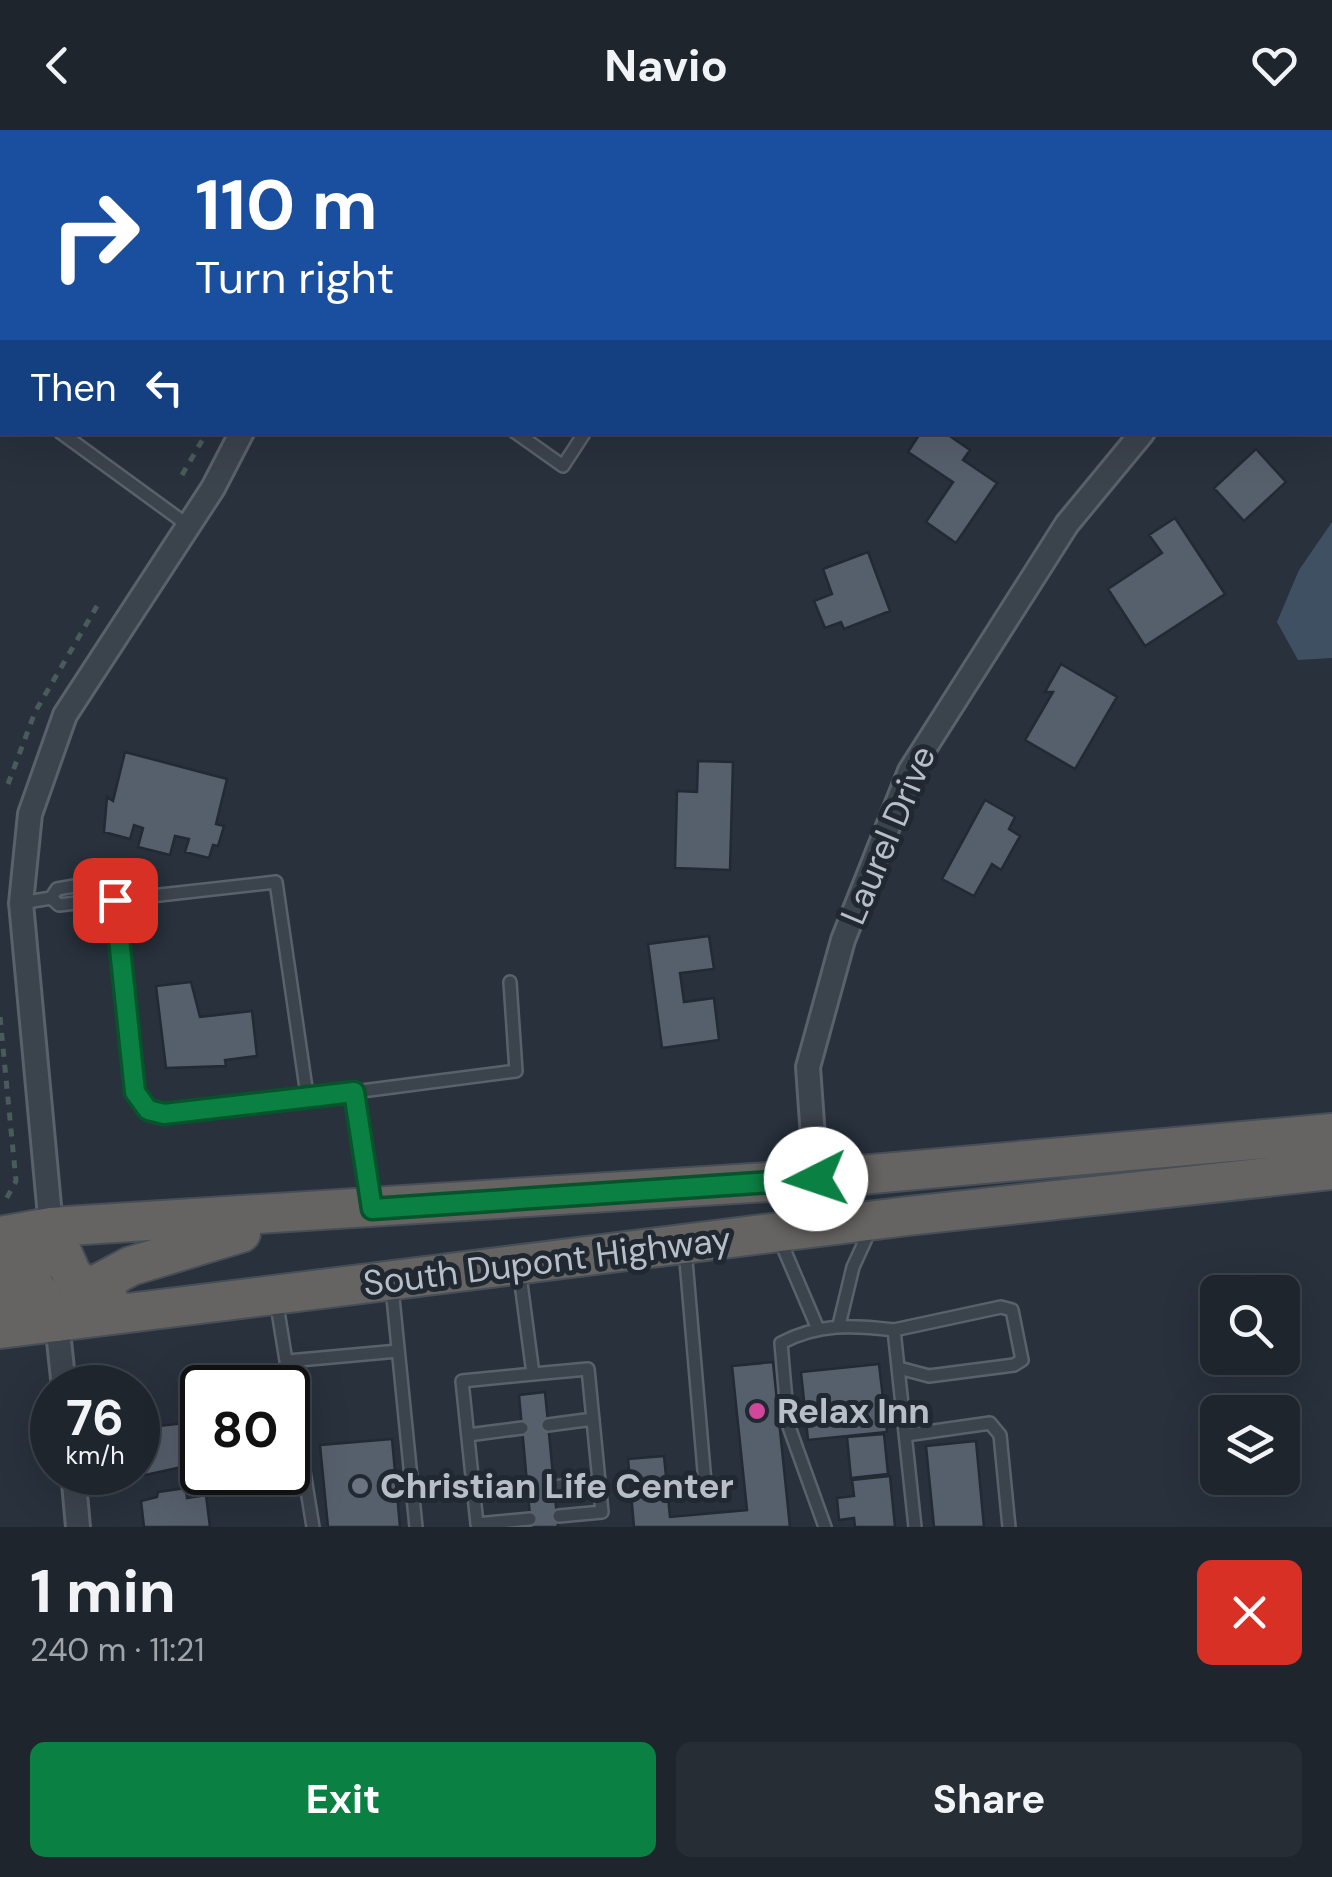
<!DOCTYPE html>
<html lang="en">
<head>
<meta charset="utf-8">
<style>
	body { margin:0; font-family:"DM Sans",sans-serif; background:#262d35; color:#f1f3f6; height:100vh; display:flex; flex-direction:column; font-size:38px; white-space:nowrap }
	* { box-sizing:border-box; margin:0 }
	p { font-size:32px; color:#a1a5aa }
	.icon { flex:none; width:55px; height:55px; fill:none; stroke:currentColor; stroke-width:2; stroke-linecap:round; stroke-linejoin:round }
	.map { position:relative; height:1397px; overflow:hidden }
	.side { display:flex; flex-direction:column; background:#1e252d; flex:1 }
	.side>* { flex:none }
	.hud { position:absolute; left:0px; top:0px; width:1332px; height:305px; box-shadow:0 10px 40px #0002,0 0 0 2px #3c4249; background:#1a4fa0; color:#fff; overflow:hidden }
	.buttons { position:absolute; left:1200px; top:1145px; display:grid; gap:20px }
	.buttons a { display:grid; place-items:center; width:100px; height:100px; border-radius:15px; background:#1e252d; box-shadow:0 10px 40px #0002,0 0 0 2px #3c4249; font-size:50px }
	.speed { position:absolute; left:30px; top:1235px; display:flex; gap:20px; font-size:50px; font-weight:700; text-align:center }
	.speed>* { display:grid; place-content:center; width:130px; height:130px; border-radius:50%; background:#1e252d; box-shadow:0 10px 40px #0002,0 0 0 2px #3c4249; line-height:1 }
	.speed small { font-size:25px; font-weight:400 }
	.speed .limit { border:5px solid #111; border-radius:15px; background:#fff; color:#111 }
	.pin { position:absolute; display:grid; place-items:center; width:85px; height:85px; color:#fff; margin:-42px; border-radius:20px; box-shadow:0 5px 15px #0006 }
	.me { position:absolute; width:110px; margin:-55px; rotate:266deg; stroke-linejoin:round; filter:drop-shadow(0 0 8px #0008) }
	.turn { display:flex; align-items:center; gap:35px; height:210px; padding:0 30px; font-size:45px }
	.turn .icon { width:130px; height:130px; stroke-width:2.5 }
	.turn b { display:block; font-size:70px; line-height:85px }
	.then { display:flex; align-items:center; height:95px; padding:0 30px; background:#0003; gap:20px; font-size:38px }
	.round { display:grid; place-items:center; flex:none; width:105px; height:105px; border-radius:15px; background:#262d35 }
	.summary { display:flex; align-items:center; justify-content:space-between; height:170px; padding:0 30px }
	h1 { font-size:60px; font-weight:700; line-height:75px }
	.action { display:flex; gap:20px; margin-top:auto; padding:20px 30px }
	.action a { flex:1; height:115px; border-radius:15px; background:#0b8043; color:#fff; font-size:40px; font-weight:700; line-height:115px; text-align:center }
	.action a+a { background:#262d35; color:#f1f3f6 }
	header { display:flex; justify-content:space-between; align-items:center; height:130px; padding:0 30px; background:#1e252d; font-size:45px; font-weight:700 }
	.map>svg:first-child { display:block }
	.water { fill:#405063 }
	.building { fill:#565f6c; stroke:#222a34; stroke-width:2.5 }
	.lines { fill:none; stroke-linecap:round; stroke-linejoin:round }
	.service-casing { stroke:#59616a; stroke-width:16 }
	.minor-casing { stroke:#59616a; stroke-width:28 }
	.trunk-casing { stroke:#464e57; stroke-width:42 }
	.path { stroke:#4a5b5c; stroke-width:5; stroke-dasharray:8 8; stroke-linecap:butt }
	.service { stroke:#3b434d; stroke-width:11 }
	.minor { stroke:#3b434d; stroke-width:22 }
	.trunk { stroke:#666462; stroke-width:38 }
	.route-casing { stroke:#07532c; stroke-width:25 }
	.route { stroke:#0b8043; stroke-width:18 }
	.hotel-dot { fill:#d1479c; stroke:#202832; stroke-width:4 }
	.worship-dot { fill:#6b7280; stroke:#202832; stroke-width:4 }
	.labels { text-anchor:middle; stroke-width:10; stroke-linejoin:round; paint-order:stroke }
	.street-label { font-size:35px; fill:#b8bec7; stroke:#202832 }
	.poi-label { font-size:35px; font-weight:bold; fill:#b8bec7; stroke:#202832; text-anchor:start }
</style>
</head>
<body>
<header><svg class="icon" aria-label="back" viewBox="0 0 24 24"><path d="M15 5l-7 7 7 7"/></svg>Navio<svg class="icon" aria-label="heart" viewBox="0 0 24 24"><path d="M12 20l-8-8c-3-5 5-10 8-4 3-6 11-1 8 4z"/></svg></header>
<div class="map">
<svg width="1332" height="1397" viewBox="0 0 1332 1397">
	<rect width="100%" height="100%" fill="#28313c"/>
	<path class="water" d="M1332,392V528L1298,530L1277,492L1299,440Z"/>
	<path class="building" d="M921,302H944L970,320L963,330L997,353L956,413L926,392L953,352L908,322Z
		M1256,319L1286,352L1244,391L1214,358Z
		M1175,388L1225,464L1145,516L1108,459L1162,423L1149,405Z
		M868,422L890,481L844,499L841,492L825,498L814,471L832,464L823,439Z
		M1061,534L1117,567L1075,639L1025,610L1053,562H1045Z
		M125,622L227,649L216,694L224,696L218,716L213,715L209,728L185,722L189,709L175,706L170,725L138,717L143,698L134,695L130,709L104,702L107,667L113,671Z
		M698,631L733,632L730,740L675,738L677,661L697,662Z
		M985,670L1015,687L1009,699L1020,706L1001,740L992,734L974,766L942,749Z
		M709,806L714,839L680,843L684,872L714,868L719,910L662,918L648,814Z
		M191,852L200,887L252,881L257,926L225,930L226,936L166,938L156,856Z
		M773,1232L790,1397H634L628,1329L664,1326L670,1387L747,1380L732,1236Z
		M879,1234L887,1302L808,1310L801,1242Z
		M545,1262L558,1397H531L519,1265Z
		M186,1293L191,1335L136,1347L138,1298Z
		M884,1304L888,1344L851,1348L847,1307Z
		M392,1309L400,1397H328L320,1315Z
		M976,1311L984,1397H934L926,1316Z
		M890,1346L895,1397H855L854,1388L839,1390L837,1368L854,1366L852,1350Z
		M186,1358L187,1368L206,1365L210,1397H144L141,1371L157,1367L158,1362Z"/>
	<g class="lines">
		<g class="service-casing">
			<path id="service" d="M0,260L2,262
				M60,302L189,396
				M515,302L563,336L585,302
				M94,763L115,770L276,752L307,965L354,962L371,1070
				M115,770L135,963L148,980L164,985L307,965
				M21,773L51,768L59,775L85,772L94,763L86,754L57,759L51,768
				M354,962L516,941L510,852
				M780,1110L818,1199
				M685,1119L706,1364
				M519,1138L533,1244L462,1251L477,1394L530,1389
				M392,1158L416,1397
				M276,1169L313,1397
				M839,1195L853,1137L870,1100
				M894,1200L1001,1177L1012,1180L1022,1230L1014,1235L929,1246L899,1238
				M288,1231L398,1221
				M533,1244L588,1239L602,1382L559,1386
				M548,1295L593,1289
				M468,1305L522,1298
				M906,1305L990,1293L1000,1305L1009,1397
				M554,1357L599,1351
				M474,1366L528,1359
				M825,1397L788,1294L781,1213C819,1193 853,1195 894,1200L915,1397"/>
		</g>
		<g class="minor-casing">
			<path id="minor" d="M398,2L400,0
				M1330,183L1332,182
				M816,1049L808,937L843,810L910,641L1067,394L1143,302
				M51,1097L21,773L30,684L65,585L213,358L242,302
				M57,1192L64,1258
				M73,1342L78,1397"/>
		</g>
		<g class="trunk-casing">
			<path id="trunk" d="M51,1097L73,1147L109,1170
				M0,1106L51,1097L816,1049L1332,1003
				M0,1128L30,1149L57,1192L90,1158L131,1136L241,1103
				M0,1172L30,1149L39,1126
				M0,1199L908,1086L1332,1040"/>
		</g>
		<path class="path" d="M358,2L360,0
			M182,345L207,302
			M8,654L35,582L97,476
			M0,887L16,1051L5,1071"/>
		<use href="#service" class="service"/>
		<use href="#minor" class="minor"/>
		<use href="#trunk" class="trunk"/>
	</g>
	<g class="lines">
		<g class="route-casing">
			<path id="route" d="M115,770L135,962L148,980L164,984L354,962L372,1079L816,1049"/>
		</g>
		<use href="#route" class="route"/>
	</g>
	<circle class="hotel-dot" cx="757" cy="1281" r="10"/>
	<circle class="worship-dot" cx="360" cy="1356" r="10"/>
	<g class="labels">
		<g class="street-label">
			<text transform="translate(888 705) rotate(-67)" y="12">Laurel Drive</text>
			<text transform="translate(547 1131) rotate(-7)" y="12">South Dupont Highway</text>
		</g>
		<g class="poi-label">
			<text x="777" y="1293">Relax Inn</text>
			<text x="380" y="1368">Christian Life Center</text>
		</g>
	</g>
</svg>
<div class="buttons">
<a><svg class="icon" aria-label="search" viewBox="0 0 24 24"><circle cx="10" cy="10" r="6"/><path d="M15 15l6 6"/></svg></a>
<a><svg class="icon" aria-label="layers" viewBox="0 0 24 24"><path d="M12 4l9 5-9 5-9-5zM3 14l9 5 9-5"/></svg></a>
</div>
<div class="speed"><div>76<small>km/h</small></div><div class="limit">80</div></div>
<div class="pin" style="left:115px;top:770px;background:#d93025"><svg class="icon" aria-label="arrive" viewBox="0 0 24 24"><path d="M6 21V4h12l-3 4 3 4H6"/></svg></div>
<svg class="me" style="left:816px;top:1049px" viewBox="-20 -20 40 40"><circle r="19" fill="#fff"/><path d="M0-13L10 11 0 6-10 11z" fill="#0b8043"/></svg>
<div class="hud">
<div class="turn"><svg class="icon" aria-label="right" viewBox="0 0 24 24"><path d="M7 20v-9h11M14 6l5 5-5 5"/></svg><div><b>110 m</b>Turn right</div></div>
<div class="then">Then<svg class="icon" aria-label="left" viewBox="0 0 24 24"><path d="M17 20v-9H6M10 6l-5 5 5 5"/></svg></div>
</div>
</div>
<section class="side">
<div class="summary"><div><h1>1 min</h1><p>240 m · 11:21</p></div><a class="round" style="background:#d93025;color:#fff"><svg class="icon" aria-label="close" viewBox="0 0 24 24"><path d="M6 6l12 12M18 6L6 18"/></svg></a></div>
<div class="action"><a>Exit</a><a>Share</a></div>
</section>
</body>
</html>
